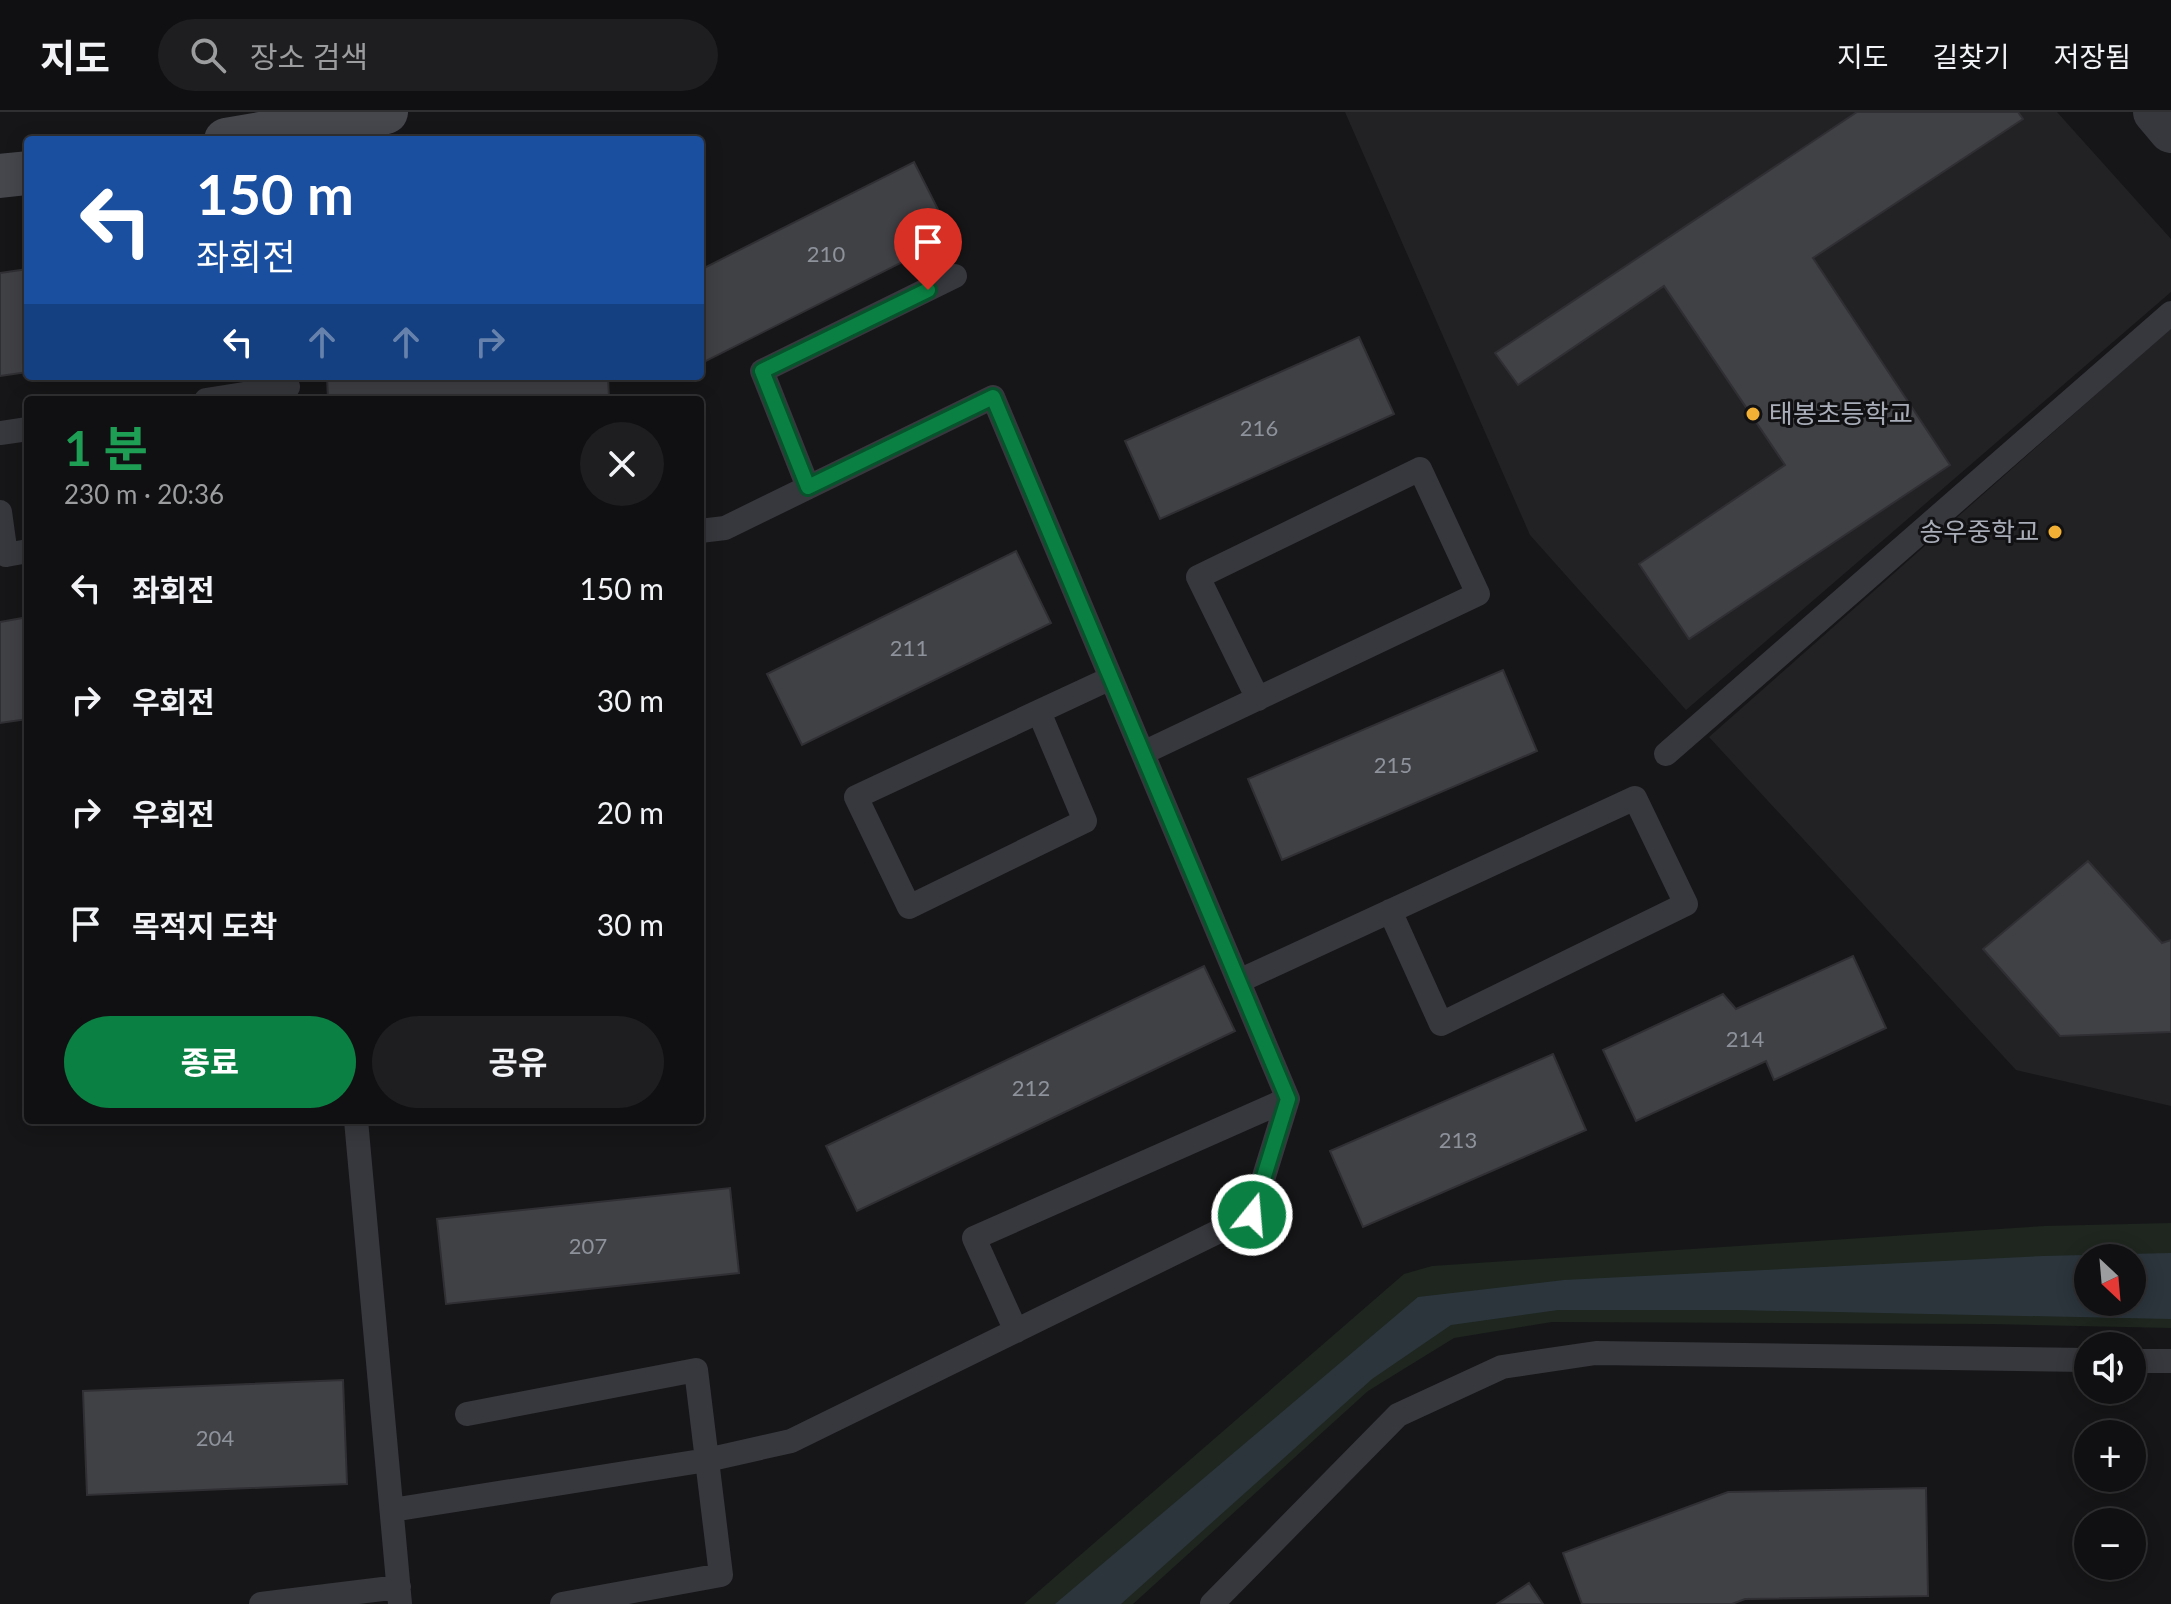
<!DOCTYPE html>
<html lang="ko">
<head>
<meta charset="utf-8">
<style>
	body { margin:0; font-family:Lato,"Noto Sans KR",sans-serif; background:#1e1e20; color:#f1f3f6; height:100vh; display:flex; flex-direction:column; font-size:30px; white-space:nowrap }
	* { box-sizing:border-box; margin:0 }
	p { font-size:26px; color:#9c9d9f }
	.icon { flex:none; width:44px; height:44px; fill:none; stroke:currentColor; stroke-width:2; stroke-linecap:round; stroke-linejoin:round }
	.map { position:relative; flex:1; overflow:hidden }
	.drawer { position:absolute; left:24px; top:284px; width:680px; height:728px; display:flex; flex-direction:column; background:#101012; border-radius:8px; box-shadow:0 4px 20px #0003,0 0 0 2px #303032 }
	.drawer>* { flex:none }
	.banner { position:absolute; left:24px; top:24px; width:680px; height:244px; border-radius:8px; box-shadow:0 4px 20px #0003,0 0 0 2px #303032; background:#1a4fa0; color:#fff; overflow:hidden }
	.needle { width:52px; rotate:154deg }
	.buttons { position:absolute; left:2074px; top:1132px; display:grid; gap:16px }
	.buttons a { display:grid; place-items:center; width:72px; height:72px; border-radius:50%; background:#101012; box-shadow:0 4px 20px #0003,0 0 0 2px #303032; font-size:40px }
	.pin { position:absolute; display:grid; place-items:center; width:68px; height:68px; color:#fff; margin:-82px -34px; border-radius:50% 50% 50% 0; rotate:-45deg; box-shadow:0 0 8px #0007 }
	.pin .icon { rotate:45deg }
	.me { position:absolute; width:88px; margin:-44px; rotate:17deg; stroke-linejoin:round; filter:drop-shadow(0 0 6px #0008) }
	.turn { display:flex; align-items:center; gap:28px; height:168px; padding:0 40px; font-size:36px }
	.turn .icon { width:104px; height:104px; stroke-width:2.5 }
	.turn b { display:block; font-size:56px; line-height:68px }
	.lanes { display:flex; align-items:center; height:76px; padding:0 40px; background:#0003; justify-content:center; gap:40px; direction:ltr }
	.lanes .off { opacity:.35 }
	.round { display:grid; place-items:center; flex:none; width:84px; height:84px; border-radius:42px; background:#1e1e20 }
	.headline { display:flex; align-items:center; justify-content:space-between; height:136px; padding:0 40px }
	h1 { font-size:48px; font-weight:700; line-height:60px; color:#1e9e55 }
	.action { display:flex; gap:16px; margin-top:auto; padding:16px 40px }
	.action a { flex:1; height:92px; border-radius:48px; background:#0b8043; color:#fff; font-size:32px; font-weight:700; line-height:92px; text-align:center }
	.action a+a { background:#1e1e20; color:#f1f3f6 }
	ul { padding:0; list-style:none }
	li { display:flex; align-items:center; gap:24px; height:112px; padding:0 40px }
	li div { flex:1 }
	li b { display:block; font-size:30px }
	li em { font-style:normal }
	header { display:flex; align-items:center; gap:48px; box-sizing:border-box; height:112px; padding:0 40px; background:#101012; border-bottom:2px solid #303032 }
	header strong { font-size:38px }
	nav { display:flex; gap:44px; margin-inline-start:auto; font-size:28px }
	.search { width:560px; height:72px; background:#1e1e20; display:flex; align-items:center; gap:20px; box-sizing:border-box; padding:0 28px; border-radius:44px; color:#9c9d9f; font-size:30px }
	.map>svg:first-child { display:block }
	.built { fill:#222225 }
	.green { fill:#1e261f; fill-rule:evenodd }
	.water { fill:#2c353c; fill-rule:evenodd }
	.building { fill:#404145; stroke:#303034; stroke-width:2 }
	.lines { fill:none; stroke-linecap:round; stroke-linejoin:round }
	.service { stroke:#37383d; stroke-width:24 }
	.tertiary { stroke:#37383d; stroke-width:44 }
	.secondary { stroke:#45474d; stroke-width:44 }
	.route-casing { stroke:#07532c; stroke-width:20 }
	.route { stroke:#0b8043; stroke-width:14 }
	.poi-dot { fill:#f2b134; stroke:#111113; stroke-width:3 }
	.labels { text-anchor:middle; stroke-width:6; stroke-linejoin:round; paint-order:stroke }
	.number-label { font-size:22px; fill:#8e929b }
	.poi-label { font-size:26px; fill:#a8adb8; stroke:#111113; text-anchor:start }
</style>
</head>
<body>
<header>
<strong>지도</strong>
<div class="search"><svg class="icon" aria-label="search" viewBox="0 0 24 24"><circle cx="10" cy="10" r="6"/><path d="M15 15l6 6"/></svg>장소 검색</div>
<nav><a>지도</a><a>길찾기</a><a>저장됨</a></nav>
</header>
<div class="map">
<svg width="2171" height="1492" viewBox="0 0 2171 1492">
	<rect width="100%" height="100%" fill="#161618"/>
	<path class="built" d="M1345,0H2057L2171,127V180L1686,598L1530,423Z
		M2171,216V994L2016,958L1709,625Z"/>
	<path class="green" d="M2171,1111V1216L1990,1212L1552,1210L1454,1226L1368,1279L1133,1492H1024L1404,1162L1432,1154L2045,1114ZM2088,1146H2132V1190H2088Z"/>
	<path class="water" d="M2171,1141V1207L1737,1198H1558L1451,1213L1372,1267L1121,1492H1055L1418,1185L1564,1168L2043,1144ZM2088,1146H2132V1190H2088Z"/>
	<path class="building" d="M1857,0H2018L2023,7L1813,146L1950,353L1689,527L1639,452L1785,353L1664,174L1518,273L1495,241Z
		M914,50L952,125L700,252V158Z
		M28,157V260L0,264V161Z
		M1359,225L1394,302L1160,407L1125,329Z
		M327,264H608L609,288H328Z
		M1016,439L1051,511L802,633L767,562Z
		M28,505V607L0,611V510Z
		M1503,558L1537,639L1282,748L1248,667Z
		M2088,749L2162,831L2171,828V920L2060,924L1983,837Z
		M1853,844L1886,916L1774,968L1766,949L1636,1009L1603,938L1723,882L1736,897Z
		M1204,854L1235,919L857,1099L826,1034Z
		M1553,942L1586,1018L1363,1115L1330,1039Z
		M730,1076L739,1161L446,1192L437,1107Z
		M343,1268L347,1372L87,1383L83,1279Z
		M1926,1376L1928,1484L1745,1487L1732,1492H1582L1563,1441L1728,1380Z
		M1529,1471L1543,1492H1497Z"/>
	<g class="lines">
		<path class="service" d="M206,288L288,275
			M0,321L28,317
			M808,375L762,259L955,164
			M0,400L6,443L28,439
			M1039,600L1085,709L909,795L856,685L1111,566
			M1143,641L1478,482L1420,357L1198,465L1258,587
			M1666,642L2171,201
			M1239,869L1635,686L1686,792L1441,912L1390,799
			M356,1008L400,1492
			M1016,1219L974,1126L1288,987
			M2132,1249H2171
			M467,1302L696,1258L721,1463L562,1492
			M392,1398L707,1348L791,1329L1252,1103L1288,987L993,285L725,416L700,419
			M261,1492L399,1475
			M1212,1492L1398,1303L1502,1255L1596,1241L2088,1248"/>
		<path class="tertiary" d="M2155,0L2171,19"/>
		<path class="secondary" d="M226,28L386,0
			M0,64L28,61"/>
	</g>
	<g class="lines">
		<g class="route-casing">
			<path id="route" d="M928,178L762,259L808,375L993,285L1288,987L1252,1103"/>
		</g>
		<use href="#route" class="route"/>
	</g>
	<g class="poi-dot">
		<circle cx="1753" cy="302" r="8"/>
		<circle cx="2055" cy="420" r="8"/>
	</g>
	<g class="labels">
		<g class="number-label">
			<text x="826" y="150">210</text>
			<text x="1259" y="324">216</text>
			<text x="909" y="544">211</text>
			<text x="1393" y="661">215</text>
			<text x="1745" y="935">214</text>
			<text x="1031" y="984">212</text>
			<text x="1458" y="1036">213</text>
			<text x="588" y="1142">207</text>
			<text x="215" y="1334">204</text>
		</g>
		<g class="poi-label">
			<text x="1769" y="311">태봉초등학교</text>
			<text x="2039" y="429" text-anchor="end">송우중학교</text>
		</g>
	</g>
</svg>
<div class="buttons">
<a><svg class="needle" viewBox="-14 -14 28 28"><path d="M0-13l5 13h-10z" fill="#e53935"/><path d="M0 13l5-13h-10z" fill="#9c9d9f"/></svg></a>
<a><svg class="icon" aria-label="sound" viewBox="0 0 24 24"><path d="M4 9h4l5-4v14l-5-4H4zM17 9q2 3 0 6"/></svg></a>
<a>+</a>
<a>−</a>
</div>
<div class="pin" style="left:928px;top:178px;background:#d93025"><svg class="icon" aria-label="arrive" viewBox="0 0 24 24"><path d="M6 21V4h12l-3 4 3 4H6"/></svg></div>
<svg class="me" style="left:1252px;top:1103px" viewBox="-20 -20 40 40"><circle r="17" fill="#0b8043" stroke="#fff" stroke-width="3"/><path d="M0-11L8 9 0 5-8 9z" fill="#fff"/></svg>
<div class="banner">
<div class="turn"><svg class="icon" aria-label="left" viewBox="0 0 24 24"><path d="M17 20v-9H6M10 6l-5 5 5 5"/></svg><div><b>150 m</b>좌회전</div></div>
<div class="lanes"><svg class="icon" aria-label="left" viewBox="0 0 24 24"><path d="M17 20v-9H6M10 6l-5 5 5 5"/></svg><svg class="icon off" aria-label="ahead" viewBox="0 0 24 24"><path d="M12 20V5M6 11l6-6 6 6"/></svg><svg class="icon off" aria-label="ahead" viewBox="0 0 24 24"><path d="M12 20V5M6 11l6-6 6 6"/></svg><svg class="icon off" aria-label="right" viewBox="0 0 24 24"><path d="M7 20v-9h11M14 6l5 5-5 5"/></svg></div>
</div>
<section class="drawer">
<div class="headline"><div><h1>1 분</h1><p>230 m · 20:36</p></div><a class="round"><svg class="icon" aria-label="close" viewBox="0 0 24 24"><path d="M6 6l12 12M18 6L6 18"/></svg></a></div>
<ul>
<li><svg class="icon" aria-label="left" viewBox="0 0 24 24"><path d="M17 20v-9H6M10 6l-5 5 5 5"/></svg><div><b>좌회전</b></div><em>150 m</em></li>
<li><svg class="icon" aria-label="right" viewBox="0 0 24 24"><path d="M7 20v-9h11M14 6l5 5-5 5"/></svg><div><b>우회전</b></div><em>30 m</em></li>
<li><svg class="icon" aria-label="right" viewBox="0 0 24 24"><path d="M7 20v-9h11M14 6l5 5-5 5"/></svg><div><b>우회전</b></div><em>20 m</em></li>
<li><svg class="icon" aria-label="arrive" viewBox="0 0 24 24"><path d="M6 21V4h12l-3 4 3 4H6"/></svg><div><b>목적지 도착</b></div><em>30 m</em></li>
</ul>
<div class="action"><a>종료</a><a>공유</a></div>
</section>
</div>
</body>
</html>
